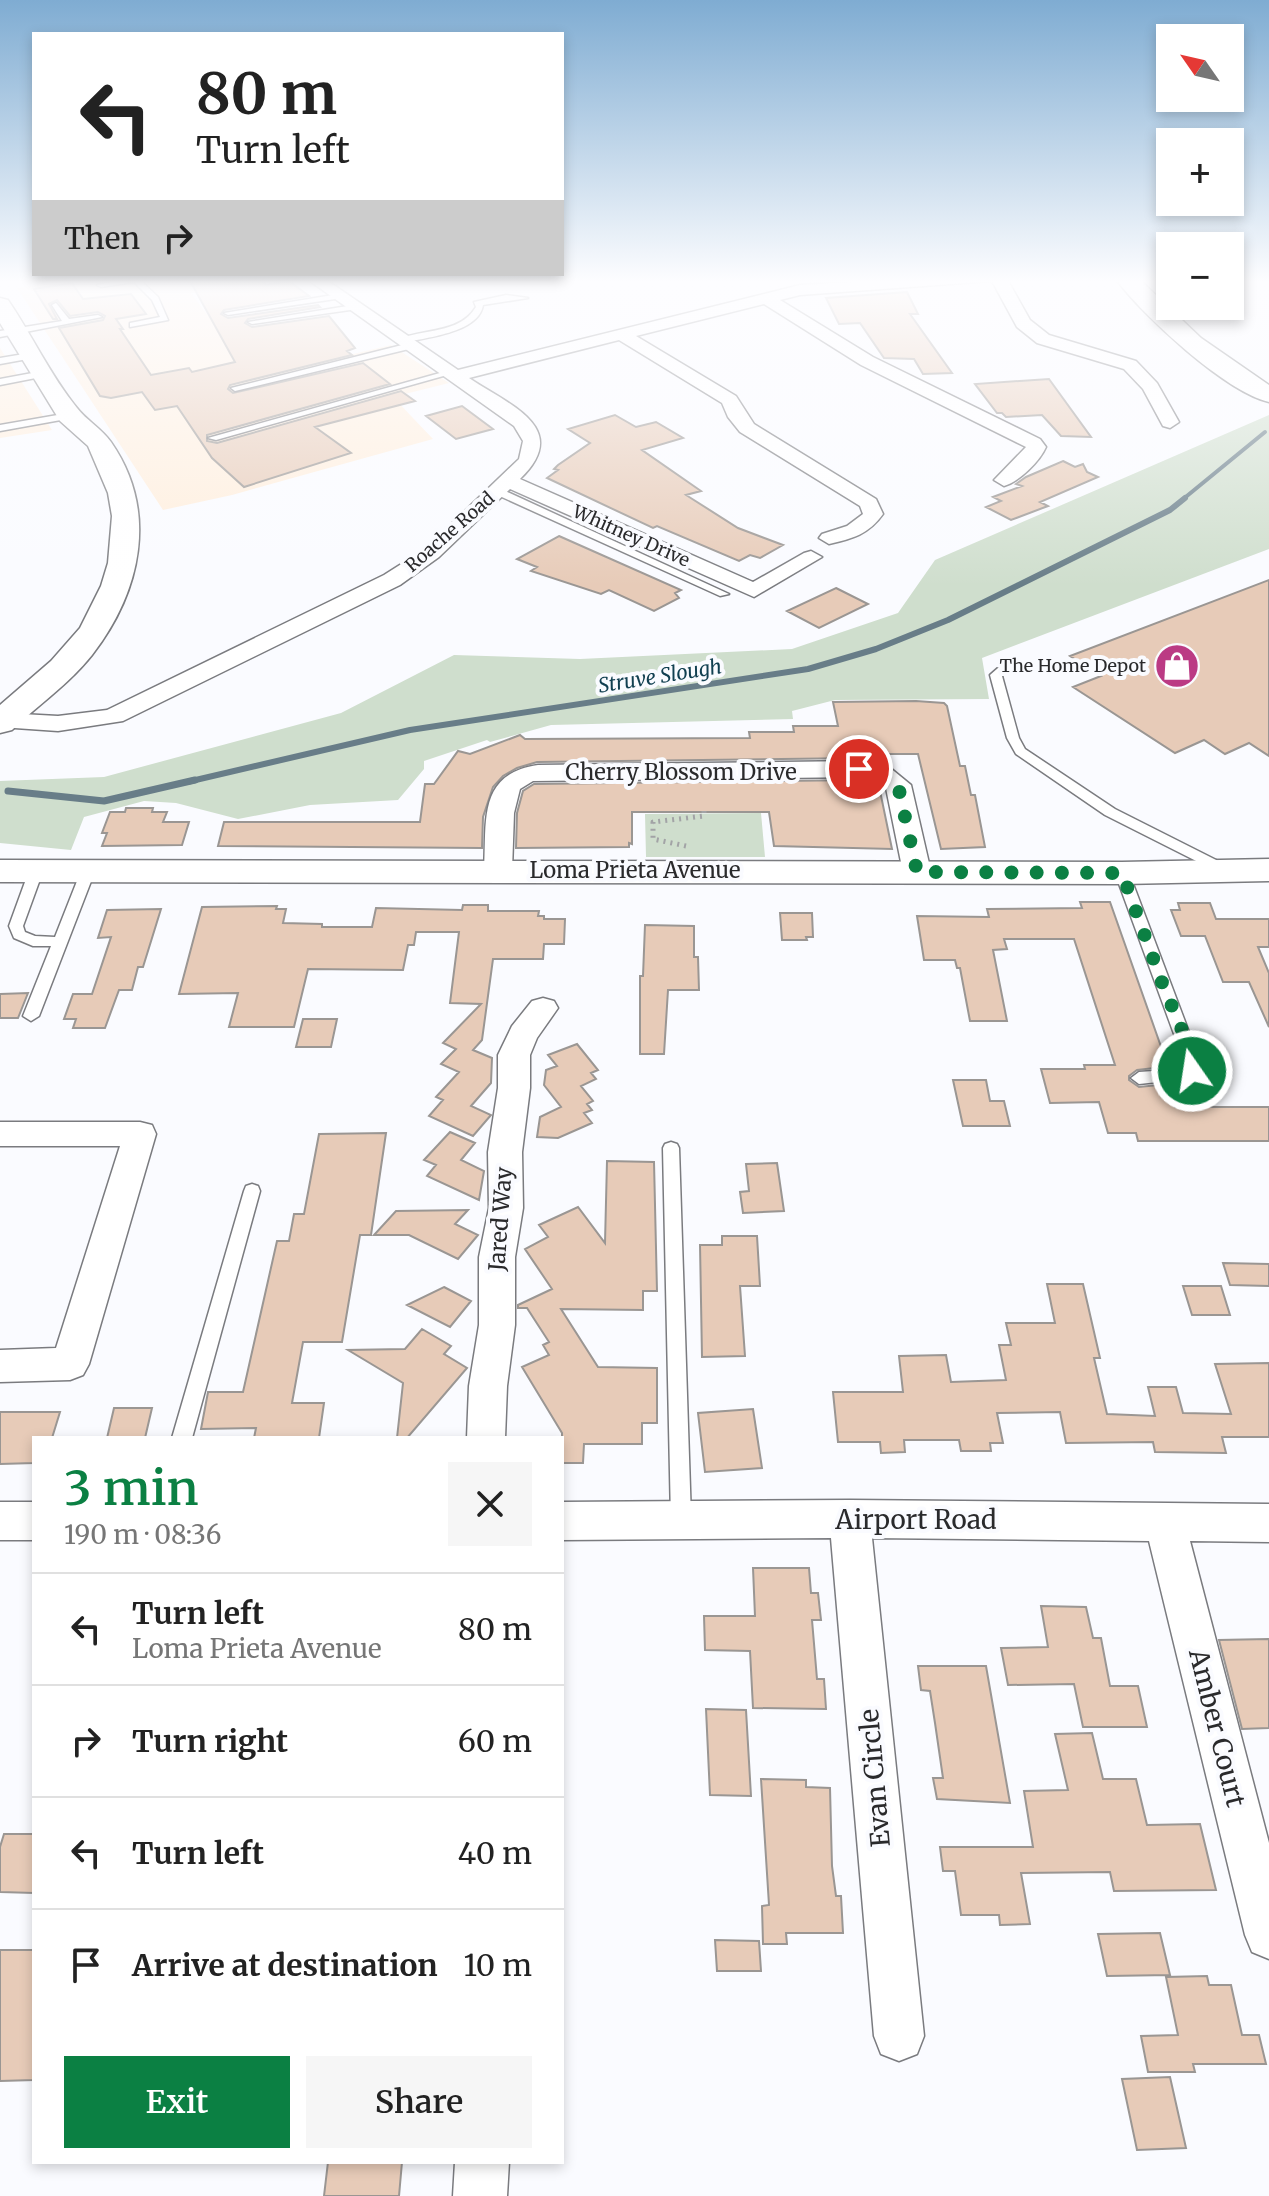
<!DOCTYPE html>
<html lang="en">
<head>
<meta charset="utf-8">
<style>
	body { margin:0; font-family:Merriweather,serif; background:#f6f6f6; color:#222; height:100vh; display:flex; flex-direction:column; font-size:30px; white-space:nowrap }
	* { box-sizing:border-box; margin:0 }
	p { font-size:26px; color:#767676 }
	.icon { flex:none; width:44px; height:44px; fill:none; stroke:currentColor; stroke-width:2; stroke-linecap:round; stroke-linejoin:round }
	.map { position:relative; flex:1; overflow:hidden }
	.side { position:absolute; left:32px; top:1436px; width:532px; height:728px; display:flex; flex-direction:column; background:#fff; border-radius:0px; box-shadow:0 4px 12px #0003 }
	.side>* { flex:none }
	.top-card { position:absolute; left:32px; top:32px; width:532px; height:244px; border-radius:0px; box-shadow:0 4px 12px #0003; background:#fff; color:#222; overflow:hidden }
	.needle { width:52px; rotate:304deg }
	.controls { position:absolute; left:1156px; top:24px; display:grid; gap:16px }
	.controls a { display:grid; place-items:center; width:88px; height:88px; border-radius:0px; background:#fff; box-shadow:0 4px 12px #0003; font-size:40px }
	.pin { position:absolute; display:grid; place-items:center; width:68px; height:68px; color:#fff; margin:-34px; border:4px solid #fff; border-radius:50%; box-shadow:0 2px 8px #0007 }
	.me { position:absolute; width:88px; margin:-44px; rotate:347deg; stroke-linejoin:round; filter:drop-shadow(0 0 6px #0008) }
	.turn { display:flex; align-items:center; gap:28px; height:168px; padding:0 32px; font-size:36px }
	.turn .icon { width:104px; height:104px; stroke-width:2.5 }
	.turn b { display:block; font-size:56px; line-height:68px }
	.then { display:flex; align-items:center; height:76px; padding:0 32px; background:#0003; gap:16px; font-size:30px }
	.round { display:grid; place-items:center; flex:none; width:84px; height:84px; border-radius:0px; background:#f6f6f6 }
	.summary { display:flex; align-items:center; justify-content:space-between; height:136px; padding:0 32px }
	h1 { font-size:48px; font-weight:600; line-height:60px; color:#0b8043 }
	.action { display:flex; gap:16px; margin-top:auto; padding:16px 32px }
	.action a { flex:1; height:92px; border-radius:0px; background:#0b8043; color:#fff; font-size:32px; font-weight:600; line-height:92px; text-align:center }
	.action a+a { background:#f6f6f6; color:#222 }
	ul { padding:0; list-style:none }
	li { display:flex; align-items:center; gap:24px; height:112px; padding:0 32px; border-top:2px solid #e0e0e0 }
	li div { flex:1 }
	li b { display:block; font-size:30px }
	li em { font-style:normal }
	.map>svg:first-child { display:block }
	.industrial { fill:#ffeedc }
	.green { fill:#cfdecd }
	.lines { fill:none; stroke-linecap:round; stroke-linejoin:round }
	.stream-far2 { stroke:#687d88; stroke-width:4 }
	.stream-far1 { stroke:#687d88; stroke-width:6 }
	.stream { stroke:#687d88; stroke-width:7 }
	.building { fill:#e7cbb8; stroke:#9a9693; stroke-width:2 }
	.service-casing { stroke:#7a7b7f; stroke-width:3 }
	.minor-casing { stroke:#7a7b7f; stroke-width:3 }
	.tertiary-casing { stroke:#7a7b7f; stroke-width:3 }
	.secondary-casing { stroke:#7a7b7f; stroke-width:3 }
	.primary-casing { stroke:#7a7b7f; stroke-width:3 }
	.path { stroke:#a2a3a6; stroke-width:5; stroke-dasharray:2 5; stroke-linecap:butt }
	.service { fill:#fff; fill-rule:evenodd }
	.minor { fill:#fff; fill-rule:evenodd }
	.tertiary { fill:#fff; fill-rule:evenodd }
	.secondary { fill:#fff; fill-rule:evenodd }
	.primary { fill:#fff; fill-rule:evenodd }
	.route { stroke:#0b8043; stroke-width:14; stroke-dasharray:0 25.2 }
	.labels { text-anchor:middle; stroke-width:8; stroke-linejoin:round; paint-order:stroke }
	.far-street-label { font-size:18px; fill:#2a2a2c; stroke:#fafbff }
	.far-poi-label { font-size:18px; fill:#2a2a2c; stroke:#fafbff; text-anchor:end }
	.far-water-label { font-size:20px; font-style:italic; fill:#124051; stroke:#fafbff }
	.street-label { font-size:22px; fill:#2a2a2c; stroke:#fafbff }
	.near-street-label { font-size:26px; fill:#2a2a2c; stroke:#fafbff }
</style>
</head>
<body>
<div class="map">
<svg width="1269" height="2196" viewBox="0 0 1269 2196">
	<rect width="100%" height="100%" fill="#fafbff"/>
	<path class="industrial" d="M71,279H288L191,293L215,325L303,366L391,345L449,383L393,397L433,439L232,495L163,510L17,288Z
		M0,348L52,430L0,438Z"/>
	<path class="green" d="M1269,415V549L982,658L989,699L835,700L792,711L793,719L551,725L490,742L487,740L424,761V769L398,800L310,805L238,819L176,803L144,801L84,817L71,850L0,843V781L104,777L341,713L454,655L580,659L792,649L898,613L935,560Z
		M761,813L765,857H646L645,814Z"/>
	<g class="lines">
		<path class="stream-far2" d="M1182,500L1265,432"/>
		<path class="stream-far1" d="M187,782L410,730L808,669L876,649L948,620L1170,510L1185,498"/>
		<path class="stream" d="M8,791L104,801L195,780"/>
	</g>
	<path class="building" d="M189,279H261L266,285L289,281L309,296L224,310L221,314L228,318L318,305L320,307L248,319L245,323L252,327L329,316L355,348L347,351L352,355L230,385L228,389L233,393L363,363L390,384L207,435V441L217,443L401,391L415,401L315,427L351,453L244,487L212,458L177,406L155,410L142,392L111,398L100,396L59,328L103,320L105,316L98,312L70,316L57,300L49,304L57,319H53L34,289L72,283L83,299L131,294L146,314L116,319L123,329H120L151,375L189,368L192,372L235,362Z
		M907,292L918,314H910L952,373L923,374L914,359L884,358L860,323L839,324L826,298Z
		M1049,379L1091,437L1061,436L1042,415L1006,417L1002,413H997L975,384Z
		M462,406L493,429L456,439L426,416Z
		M615,415L636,427L656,422L683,438L642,450L701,491L686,495L738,528L783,545L760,558L750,555L739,561L657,526L653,528L547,478L558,470L554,469L558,465L590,443L568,429Z
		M1063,461L1075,467L1083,464L1087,472L1098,477L1040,502L1048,506L1011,520L986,507L1001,501L993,497L1022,486L1016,484L1026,477Z
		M559,536L681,590L675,593L679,598L654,611L609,590L601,594L531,571L537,567L517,559Z
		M1269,580V756L1249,743L1225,754L1204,740L1175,753L1073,687L1101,676L1070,656Z
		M836,588L868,604L819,628L787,611Z
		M916,701L944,703L947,706L960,766H965L971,795H975L985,847L941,849L918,754H873L874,761L859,758L537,762L517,768L503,776L493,787L483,817L482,848L218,846L224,822H420L425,784H434L458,751L470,754L520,735L525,739L750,738L749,732H794L793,726H838L833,702Z
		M859,780L879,786L892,849L774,846L769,812H632V844L629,843V847L516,848L517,813L523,791L534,784Z
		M126,808H153L152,812H167L163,822H189L182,845L102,846L107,833H102L110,812H125Z
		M1080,902H1110L1165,1058H1161L1164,1067L1137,1070L1129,1076V1080L1139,1087L1168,1084L1175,1107H1269V1141H1138L1136,1133H1108L1099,1102L1050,1103L1041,1069H1085L1084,1065H1115L1074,939H1004L1007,949L993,950L1007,1021H970L960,968H957L955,960H924L917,916L989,917L987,909L1082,908Z
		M1178,903H1210L1216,919H1269V947H1258L1269,973V1027L1249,982H1223L1205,936H1181L1171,910H1180Z
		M463,905H488V911H539L538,916H544V919H565L564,944H544L543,959H493L482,1040L473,1050L492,1058L491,1083L471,1106L491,1115L473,1136L429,1116L443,1100L436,1097L459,1072L441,1064L456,1049L443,1043L481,1004L450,1003L459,932H416L414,945H408L403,970L308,969L294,1027H229L238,993L179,994L202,907L277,906L276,909H286L283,923L322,924V927H372L376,908L462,910Z
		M161,909L143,967H138L132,990H119L105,1028H73L76,1019H64L73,994H92L111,937L98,938L107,910Z
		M780,913H812L813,937H806L807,940H782Z
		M645,925L694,926V957H698L699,990H668L664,1054H640V976H643Z
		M28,993L18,1018H0V994Z
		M303,1019H337L331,1047H296Z
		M577,1044L598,1070L591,1073L596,1079L581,1086L593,1101L587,1104L592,1110L584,1113L592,1123L558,1138L537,1137L540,1117L561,1107L544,1085L546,1070L557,1066L548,1055Z
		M953,1080H986L990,1101H1004L1010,1126H963Z
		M450,1132L475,1143L461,1160L484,1171L479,1200L427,1176L436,1165L424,1160Z
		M386,1133L371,1235H360L342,1342H303L292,1403H324L319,1438H254L256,1428L201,1429L208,1392H243L277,1241H289L294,1214H304L319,1134Z
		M607,1161L654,1162L657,1291H643V1310L561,1309L598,1367L657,1368V1423H642V1444H584L583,1463H562V1433L522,1367L549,1355L543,1345L549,1342L527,1308H518V1305L552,1289L525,1249L548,1237L539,1225L578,1207L605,1243Z
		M777,1163L784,1211L743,1213L740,1192L749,1191L746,1164Z
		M468,1210L455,1224L478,1235L458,1259L409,1235H374L396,1211Z
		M722,1236H757L760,1286H740L745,1356L702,1357L700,1245H722Z
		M1223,1263L1269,1264V1286L1230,1285Z
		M1047,1284H1083L1100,1358H1094L1107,1414L1155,1416L1148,1387H1176L1183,1413L1231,1414L1215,1364L1269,1363V1437H1222L1226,1453L1155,1452L1153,1442L1066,1443L1060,1412L997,1413L1003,1443H990L991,1451H961L959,1440H904L905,1452L881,1453L880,1442H838L833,1392H903L899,1356L946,1355L951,1382L1006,1380L999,1345H1011L1006,1323H1055Z
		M1183,1286H1221L1230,1315H1192Z
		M444,1287L471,1301L450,1327L407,1305Z
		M422,1329L451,1346L444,1354L467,1368L407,1438H397L403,1383L348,1350L405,1349Z
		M114,1408H152L145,1438H107Z
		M753,1409L762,1468L705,1472L698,1413Z
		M0,1412H60L52,1438H34V1463L0,1464Z
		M753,1568H809L811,1593H818L821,1620H812L817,1679H824L826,1709L753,1708L750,1651L705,1650L704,1616H755Z
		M1041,1606L1086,1607L1093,1638H1101L1110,1686H1138L1147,1727H1083L1074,1684L1008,1685L1001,1648L1048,1647Z
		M1269,1639V1728L1242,1729L1219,1640Z
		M918,1666H986L1010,1803L937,1799L933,1778H943L935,1723L930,1691L921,1690Z
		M706,1709L746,1710L751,1796L710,1795Z
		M1092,1733L1103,1779H1136L1147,1825L1200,1824L1216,1890L1114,1891L1110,1872L1021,1873L1030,1924L1000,1925L999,1915H961L955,1871H943L940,1847H1033L1024,1791L1068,1790L1055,1734Z
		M761,1779L806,1780V1787L830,1788L832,1866L836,1896H841L843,1933H786L787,1944H763L762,1906L769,1905Z
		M4,1834H34V1893L0,1892V1847Z
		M1160,1933L1170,1975L1107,1976L1098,1934Z
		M715,1940L759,1941L761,1971H717Z
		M0,1950H34V2080L0,2081Z
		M1207,1976L1209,1985H1231L1242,2035H1259L1266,2064H1193L1195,2072H1148L1141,2036L1178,2035L1166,1977Z
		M1170,2077L1186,2148L1137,2150L1122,2079Z
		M328,2162H402L399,2196H324Z"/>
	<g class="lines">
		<g class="service-casing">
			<path id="service" d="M127,279H139L158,297L168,320L130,327V323L160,317L152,300L134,282L101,287L97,285Z
				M339,294L342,298L228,315L224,313Z
				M506,295L528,298L483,305C479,333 424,338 401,343L397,340C422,328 459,335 476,307L474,302Z
				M56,303L69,319L98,315L102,317L0,337V331L62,321L52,305Z
				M354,305L357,309L252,324L248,322Z
				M410,343L414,346L413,348L235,391L231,388Z
				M30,353L34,356L33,358L0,364V358Z
				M43,371L46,372V376L0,385V379Z
				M447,371L454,373L216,440L208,438Z
				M69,413L72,414V418L0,431V425Z
				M493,489H501L729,594L720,596L493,493Z
				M1006,661L1012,665L1002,676L1019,738L1025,749L1115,809L1230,867L1232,870L1230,873H1220L1105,815L1016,754L1007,738L990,675Z
				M36,867L43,871L23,926L25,932L35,936L55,937L81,871L88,867L95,871L39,1016L31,1021L23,1016L51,946H33L14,938L9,926L29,871Z
				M1122,869L1129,873L1201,1064L1195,1078L1139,1084L1131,1078L1139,1072L1183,1069L1185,1064L1115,873Z
				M671,1142L677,1144L679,1148L691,1519L688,1526L681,1528L674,1526L671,1519L663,1148L665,1144Z
				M252,1184L258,1186L260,1191L192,1438H172L244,1191L246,1186Z"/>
		</g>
		<g class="minor-casing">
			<path id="minor" d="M307,279H325L458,370L800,285L908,279H1007L1030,320L1049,335L1136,361L1157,383L1179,422L1170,428L1163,426L1143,389L1124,369L1037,343L1017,327L992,281L800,295L780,300L873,357L1040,439L1046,447C1040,461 1019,482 1004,486L994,480L1026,447L861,365L764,304L636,336L736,396L754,424L876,499L883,514C869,534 852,539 829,544L819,538L822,534L847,526L863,514L860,506L740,432L728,417L722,403L619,340L469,378C509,405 573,428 520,479L753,582L804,553L811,551L822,557L754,597L510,489L439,557L400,585L123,721L58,731L0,727V713H3L58,716L107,710L384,575L425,549L519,459L523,441L514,426Z
				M859,761L889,767L911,785L931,872L927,878L917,881L907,878L903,872L886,788L873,779L859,777L533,781L520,789L514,813L512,870L508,876L498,879L488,876L484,870C487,821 477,774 538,765Z
				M543,998L554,1001L558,1008L537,1038L530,1055V1088L522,1152L523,1208L515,1257V1325L507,1386L505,1438H467L469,1386L479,1325V1257L489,1208L488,1152L498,1088V1055L512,1026L532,1001Z
				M0,1122H140L152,1125L156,1134L89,1364L83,1375L70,1380L0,1382V1350L56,1348L120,1146H0Z
				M850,1500L1269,1504V1542L1190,1541L1269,1843V1959L1252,1952L1245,1935L1149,1541L872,1538L924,2036L917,2054L899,2061L881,2054L874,2036L831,1538L562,1540V1502Z
				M0,1502H34V1540H0Z
				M455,2162H509L507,2196H453Z"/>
		</g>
		<g class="tertiary-casing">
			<path id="tertiary" d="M1269,859V881L1122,884L0,882V860L1122,862Z"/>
		</g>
		<g class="secondary-casing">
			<path id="secondary" d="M1116,279H1139L1201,338L1269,385V402C1226,392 1142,315 1116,279Z"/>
		</g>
		<g class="primary-casing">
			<path id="primary" d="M0,298L8,300C32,335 50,375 77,408C86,420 101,428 111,442C159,511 141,592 92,655C69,684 38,705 12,730L0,733V705L51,661L80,628L101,586L108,563L112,516L108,493L88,446L60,421L0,323Z"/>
		</g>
		<path class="path" d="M686,846L653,839V822L704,816V811"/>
		<use href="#service" class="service"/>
		<use href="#minor" class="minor"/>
		<use href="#tertiary" class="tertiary"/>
		<use href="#secondary" class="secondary"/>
		<use href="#primary" class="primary"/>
	</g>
	<linearGradient id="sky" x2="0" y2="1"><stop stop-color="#7facd2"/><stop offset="0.48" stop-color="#fdfdff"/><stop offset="1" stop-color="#fdfdff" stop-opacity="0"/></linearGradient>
	<rect width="1269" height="586" fill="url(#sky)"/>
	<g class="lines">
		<path class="route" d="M859,769L886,775L898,785L917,872L1122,873L1161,980L1192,1054V1071"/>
	</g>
	<defs>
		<g id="shop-disc" transform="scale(2.3)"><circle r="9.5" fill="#bb3a84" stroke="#fafbff"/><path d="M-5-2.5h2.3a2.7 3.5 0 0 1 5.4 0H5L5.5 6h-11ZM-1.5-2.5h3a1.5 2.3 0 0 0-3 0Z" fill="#fff"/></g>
	</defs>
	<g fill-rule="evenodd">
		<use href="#shop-disc" x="1177" y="666"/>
	</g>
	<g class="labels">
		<g class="far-street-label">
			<text transform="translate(450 532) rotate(-41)" y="6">Roache Road</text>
			<text transform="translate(631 536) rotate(24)" y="6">Whitney Drive</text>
		</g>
		<g class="far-poi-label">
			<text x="1146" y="672">The Home Depot</text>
		</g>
		<g class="far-water-label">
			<text transform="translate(660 676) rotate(-9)" y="7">Struve Slough</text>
		</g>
		<g class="street-label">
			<text x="681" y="780">Cherry Blossom Drive</text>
			<text x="635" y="878">Loma Prieta Avenue</text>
			<text transform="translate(500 1219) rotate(-86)" y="8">Jared Way</text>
		</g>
		<g class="near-street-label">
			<text x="916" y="1529">Airport Road</text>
			<text transform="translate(1217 1728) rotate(76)" y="9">Amber Court</text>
			<text transform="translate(875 1778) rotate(-95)" y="9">Evan Circle</text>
		</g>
	</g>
</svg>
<div class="controls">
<a><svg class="needle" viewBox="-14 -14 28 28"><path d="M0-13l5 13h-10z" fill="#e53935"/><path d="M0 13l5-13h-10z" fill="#767676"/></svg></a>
<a>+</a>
<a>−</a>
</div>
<div class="pin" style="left:859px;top:769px;background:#d93025"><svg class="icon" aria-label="arrive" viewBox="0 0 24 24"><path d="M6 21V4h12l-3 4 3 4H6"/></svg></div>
<svg class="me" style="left:1192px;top:1071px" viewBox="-20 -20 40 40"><circle r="17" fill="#0b8043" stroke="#fff" stroke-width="3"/><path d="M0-11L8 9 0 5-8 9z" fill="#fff"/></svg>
<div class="top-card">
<div class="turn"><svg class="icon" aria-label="left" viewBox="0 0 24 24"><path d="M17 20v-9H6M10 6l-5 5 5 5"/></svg><div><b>80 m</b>Turn left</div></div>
<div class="then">Then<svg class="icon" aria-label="right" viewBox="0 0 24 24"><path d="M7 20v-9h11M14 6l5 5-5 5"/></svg></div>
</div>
<section class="side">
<div class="summary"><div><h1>3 min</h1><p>190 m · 08:36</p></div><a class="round"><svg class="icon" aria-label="close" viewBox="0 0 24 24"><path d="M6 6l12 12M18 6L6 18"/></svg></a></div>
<ul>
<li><svg class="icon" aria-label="left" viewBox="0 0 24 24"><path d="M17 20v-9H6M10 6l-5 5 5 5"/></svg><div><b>Turn left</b><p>Loma Prieta Avenue</p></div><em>80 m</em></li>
<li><svg class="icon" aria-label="right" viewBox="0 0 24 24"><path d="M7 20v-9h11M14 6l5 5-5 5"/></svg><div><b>Turn right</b></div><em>60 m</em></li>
<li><svg class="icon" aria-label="left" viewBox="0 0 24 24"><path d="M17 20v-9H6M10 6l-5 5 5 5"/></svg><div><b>Turn left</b></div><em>40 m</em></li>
<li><svg class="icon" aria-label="arrive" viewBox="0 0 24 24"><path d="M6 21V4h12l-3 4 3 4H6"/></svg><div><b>Arrive at destination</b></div><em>10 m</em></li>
</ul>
<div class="action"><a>Exit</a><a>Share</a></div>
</section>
</div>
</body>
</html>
